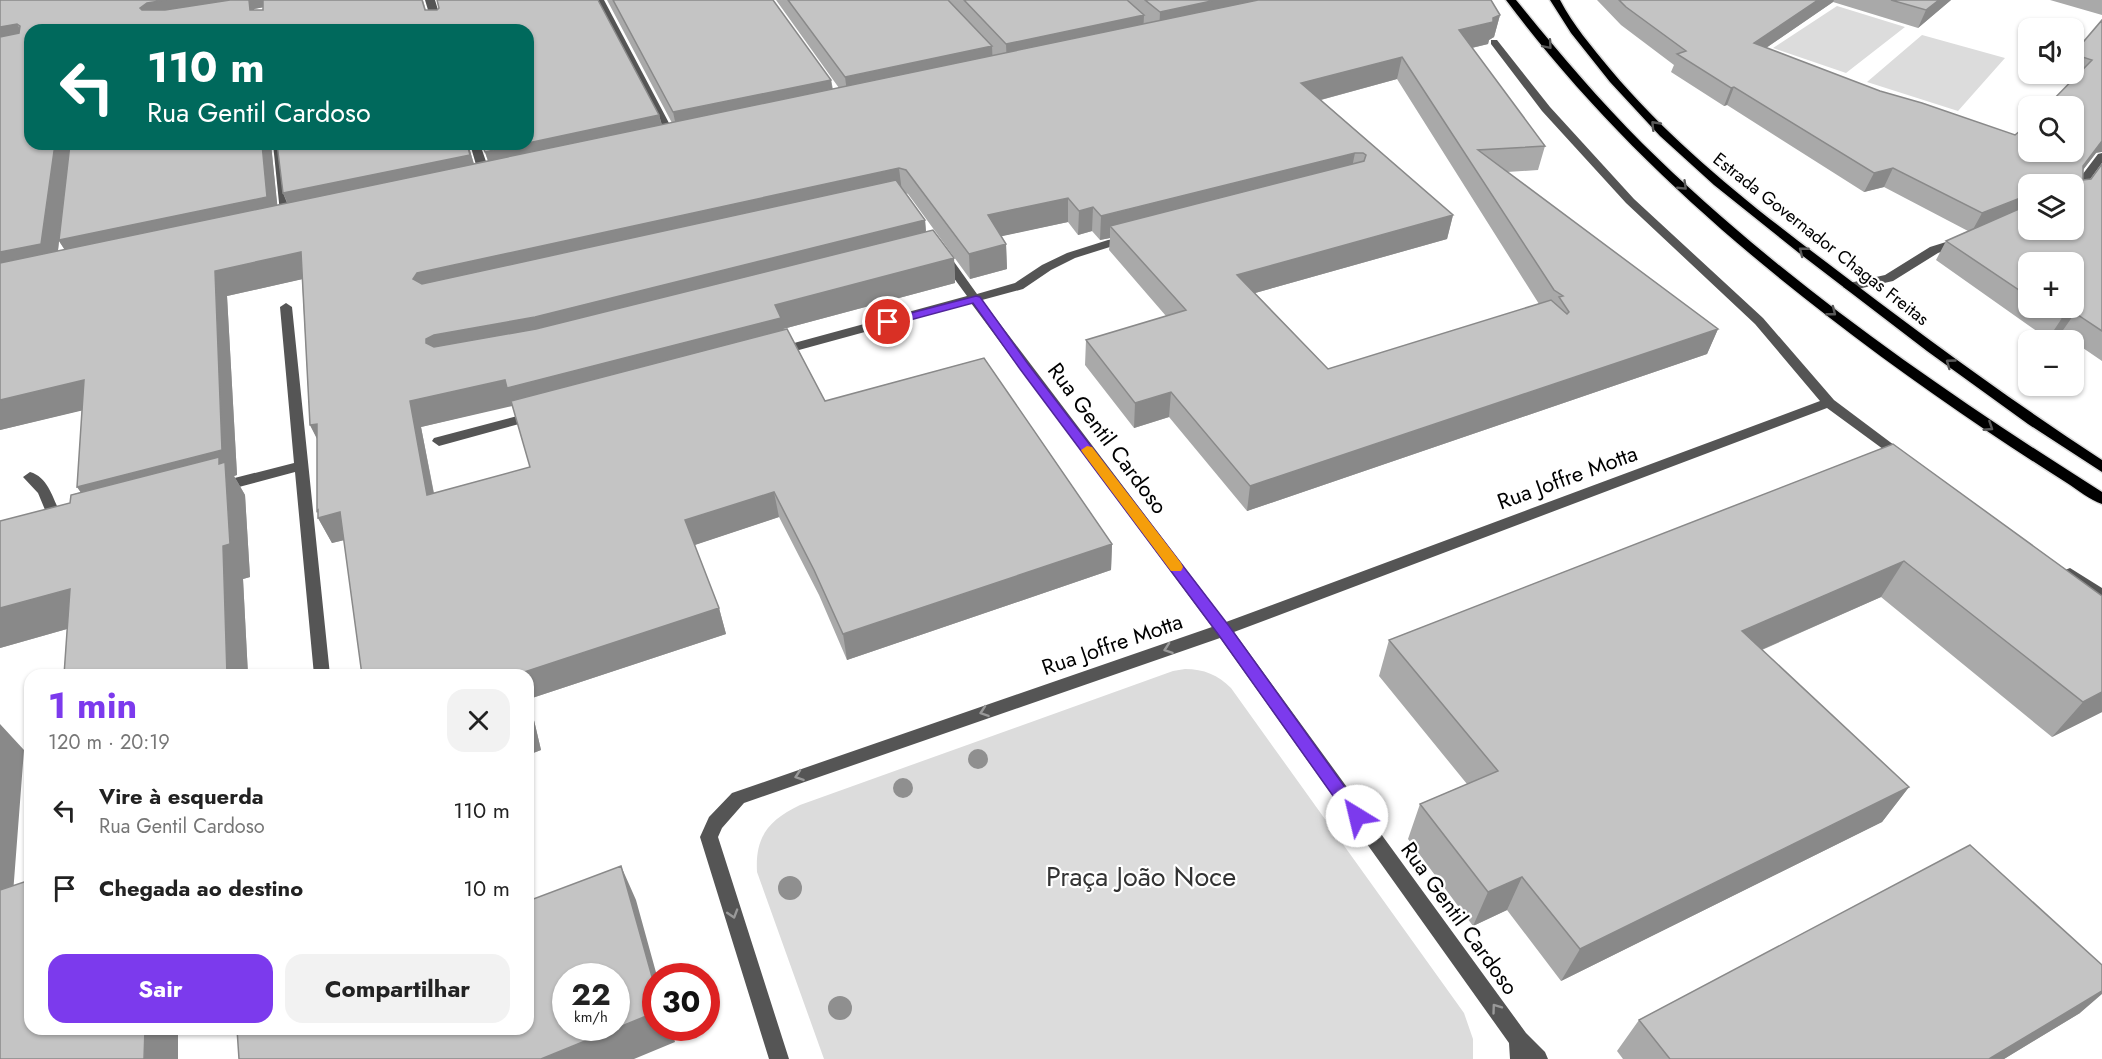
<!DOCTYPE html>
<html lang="pt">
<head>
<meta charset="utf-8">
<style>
	body { margin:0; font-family:Jost,sans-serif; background:#f2f2f2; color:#222; height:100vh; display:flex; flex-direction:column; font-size:22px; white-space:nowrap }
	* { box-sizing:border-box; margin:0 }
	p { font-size:20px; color:#767676 }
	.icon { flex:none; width:33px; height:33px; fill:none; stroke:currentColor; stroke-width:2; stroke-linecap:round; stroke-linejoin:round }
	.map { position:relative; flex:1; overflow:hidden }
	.drawer { position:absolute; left:24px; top:669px; width:510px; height:366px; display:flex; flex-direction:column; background:#fff; border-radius:18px; box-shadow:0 2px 4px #0004 }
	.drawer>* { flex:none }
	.hud { position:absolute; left:24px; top:24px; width:510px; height:126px; border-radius:18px; box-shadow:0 2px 4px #0004; background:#00695c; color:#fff; overflow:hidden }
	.buttons { position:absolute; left:2018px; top:18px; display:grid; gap:12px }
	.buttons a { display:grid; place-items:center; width:66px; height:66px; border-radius:12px; background:#fff; box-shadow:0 2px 4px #0004; font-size:30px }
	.speed { position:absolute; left:552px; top:963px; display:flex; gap:12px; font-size:30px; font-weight:700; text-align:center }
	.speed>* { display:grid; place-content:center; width:78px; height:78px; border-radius:50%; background:#fff; box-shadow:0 2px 4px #0004; line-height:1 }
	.speed small { font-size:15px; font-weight:400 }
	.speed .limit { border:9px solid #d22; background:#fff; color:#111 }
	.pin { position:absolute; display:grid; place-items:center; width:51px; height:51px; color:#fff; margin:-26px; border:3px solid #fff; border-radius:50%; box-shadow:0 2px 6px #0007 }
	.me { position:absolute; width:66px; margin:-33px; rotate:324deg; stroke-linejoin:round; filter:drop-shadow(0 0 4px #0008) }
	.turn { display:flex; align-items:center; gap:21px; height:126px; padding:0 24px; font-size:27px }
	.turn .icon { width:78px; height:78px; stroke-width:2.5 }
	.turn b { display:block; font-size:42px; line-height:51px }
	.round { display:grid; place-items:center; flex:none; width:63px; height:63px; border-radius:18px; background:#f2f2f2 }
	.summary { display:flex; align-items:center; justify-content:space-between; height:102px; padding:0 24px }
	h1 { font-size:36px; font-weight:700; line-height:45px; color:#7c3aed }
	.button { display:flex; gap:12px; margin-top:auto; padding:12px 24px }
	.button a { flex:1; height:69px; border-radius:18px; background:#7c3aed; color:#fff; font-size:24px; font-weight:700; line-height:69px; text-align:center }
	.button a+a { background:#f2f2f2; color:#222 }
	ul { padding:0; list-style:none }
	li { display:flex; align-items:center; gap:18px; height:78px; padding:0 24px }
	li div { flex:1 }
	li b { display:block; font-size:22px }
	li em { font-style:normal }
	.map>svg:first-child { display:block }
	.green { fill:#dcdcdc }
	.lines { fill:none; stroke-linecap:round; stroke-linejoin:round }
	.major-casing { stroke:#dbdbdb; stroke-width:3 }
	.minor { fill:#555; fill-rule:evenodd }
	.major { fill:#000; fill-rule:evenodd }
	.tree { fill:#8f8f8f }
	.wall { fill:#a9a9a9; fill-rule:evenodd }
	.shaded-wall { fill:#898989 }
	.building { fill:#c4c4c4; stroke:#898989; stroke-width:1.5; fill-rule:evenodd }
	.oneway { stroke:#595959 }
	.oneway2 { stroke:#999 }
	.route { fill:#7c3aed; stroke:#51269a; stroke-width:1.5 }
	.slow { fill:#f59e0b }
	.labels { text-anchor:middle; stroke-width:4.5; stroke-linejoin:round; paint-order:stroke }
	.far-street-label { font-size:18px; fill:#000; stroke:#fff }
	.street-label { font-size:22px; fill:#000; stroke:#fff }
	.near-park-label { font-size:27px; fill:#333; stroke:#fff }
</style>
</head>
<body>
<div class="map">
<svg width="2102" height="1059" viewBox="0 0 2102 1059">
	<rect width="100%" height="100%" fill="#fff"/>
	<path class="green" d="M1837,6L1905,27L1846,73L1773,48Z
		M1922,35L2005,58L1958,111L1867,82Z
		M1185,669C1204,669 1218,675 1231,688L1464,1013L1473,1039V1059H824L757,872C755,836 769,820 800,805L1173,671Z"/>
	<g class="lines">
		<g class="major-casing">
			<path id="major" d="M1506,0H1516C1556,49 1597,98 1642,143C1780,279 1939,389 2102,492V504C2090,500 2078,490 2067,483C2040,466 2014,449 1987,431C1809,310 1636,174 1506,0Z
				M1550,0H1560C1573,25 1592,47 1610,69C1673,144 1749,204 1826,262C1916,331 2007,398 2102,460V472L2028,424L1927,351L1799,253L1714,185L1660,136L1610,82L1571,33Z"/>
		</g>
		<path class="minor" d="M425,0H435L444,30H434Z
			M594,0H604L679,142L678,144L674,145L669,142Z
			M1491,40H1497L1550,107L1634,199L1763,318L1834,400L1910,457L1903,462L1898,460L1827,408L1234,632L1526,1033L1545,1052L1548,1059H1510L1509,1043L1220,638L744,803L722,828L718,837L789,1059H769L700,837L709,817L732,793L1212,627L971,303L777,356L772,355L770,352L772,349L967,296L937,255L939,252H947L977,294L1015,283L1042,265L1067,253L1108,240L1132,236V240L1075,258L1051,270L1023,289L982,300L1226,622L1820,401L1755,324L1626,203L1542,111L1491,44Z
			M273,144H283L293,222L287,225L281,222Z
			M470,144H480L493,182L491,184H483L481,182Z
			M2102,153V163L2077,197L2073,198V187L2098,154Z
			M1962,237L1968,241L1966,243L1938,253L1893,281L1849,291L1843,287L1845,284L1885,275L1930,247Z
			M286,303L292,307L330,675H314L295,472L220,492L213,487L215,483L294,463L280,307Z
			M536,411L543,415L541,418L439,446L432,441L434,438Z
			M30,472C48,477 52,497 60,512C63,516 67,520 69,524L67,528H57L48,517L38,493L23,477Z
			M2070,568L2102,588V602L2065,578L2062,574L2065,570Z"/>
		<use href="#major" class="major"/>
	</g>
	<g class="tree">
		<circle cx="978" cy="759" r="10"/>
		<circle cx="903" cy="788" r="10"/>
		<circle cx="790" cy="888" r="12"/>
		<circle cx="840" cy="1008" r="12"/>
	</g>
	<path class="wall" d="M0,0H423L426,10H437L439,8L437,0H598L659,115L662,125L672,123L607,0H773L831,80L833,89L839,88L776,0H1491L1500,15L1494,37L1489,40L1488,44L1472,48L1545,146L1538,170L1507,172L1718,329L1707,354L1247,511L1169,417L1134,428L1085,365L1086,340L1166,316L1109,250L1110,238L1100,240L1092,231L1078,235L1068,222L1001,236L1006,244L1007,269L970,279L908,194L906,193L925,220L926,232L933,230L954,258L955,283L783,329V330L787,329L825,401L984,358L1112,544L1111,570L847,660L819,595L779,517L694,545L719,608L726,634L529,699L541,750L528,755V675H362L344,540L332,543L318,518V514L317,511V438L310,425L302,279L227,296L237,475L234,476L245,495L250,577L243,579L248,675H64L67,629L0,648V521L70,503L71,495L81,492L77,487L82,410L0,430ZM263,7V10H254V9ZM30,30H528V144H482L488,161L474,164L468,144H277L283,193L287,203L277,205L271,144H30ZM1397,79L1539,304L1328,369L1255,293L1447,239L1453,215L1321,100ZM59,241L65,250L58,251ZM512,405L530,467L434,493L421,427Z
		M1597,0H1951L1918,28L1833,2L1766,48L2028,152L2076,77L2065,74H2073V54L2102,20L2096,153L2083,170V180L2091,179L2102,164V361L2061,333L2048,339L1936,260L1946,241L1968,231L1884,187L1864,192L1727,105L1724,106L1671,72L1674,65L1621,25ZM2028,184H2073L2028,230ZM2028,262L2073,308H2028Z
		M2050,0H2102V15Z
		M1893,444L2102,596V712L2052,737L1881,597L1762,650L1909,787L1882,822L1561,981L1507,910L1473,926L1408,839L1420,804L1467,784L1379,676L1389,640Z
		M2080,1013L2004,1059H1623L1617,1051L1639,1020Z"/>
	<path class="shaded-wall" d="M166,0H305L254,9L258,19L158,25L140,8L147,3Z
		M1216,0H1317L1159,34L1160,12Z
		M1818,0H1834L1833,2L1747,61L1754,43Z
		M1939,0H1951L1918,28L1926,10Z
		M1144,15L1143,37L1007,67L1006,44Z
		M1500,15L1494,37L1489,40L1488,44L1454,52L1459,30Z
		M17,24L30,46L0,51V27Z
		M992,46L993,69L848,99L845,77Z
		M1402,57L1397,79L1298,106L1301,83Z
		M831,80L834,103L678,135L673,112Z
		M1734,87L1727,105L1724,106L1731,88Z
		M659,115L665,138L493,175L485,152L522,144H528V143Z
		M2102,141V152L2096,153L2072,184L2083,166Z
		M55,144H271L279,221L74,264L59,241L56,268L0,280V252Z
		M467,144H468L478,178L294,217L283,193Z
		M1355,153L1350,177L1110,226V238L1100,240L1101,216Z
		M899,168L902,192L423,303L413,279L417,273Z
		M1893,168L1884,187L1864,192L1874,173Z
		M2028,195V209L1971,233L1982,213Z
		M1068,198V222L989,239L988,215Z
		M1093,207L1092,231L1078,235L1079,211Z
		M1453,215L1447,239L1234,299L1237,275Z
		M925,220L927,245L444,360L426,343V339L434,335Z
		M1006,244L1007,269L970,279L969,254Z
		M301,252L312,277L227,296L237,475L234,476L245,495L250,577L243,579L248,675H227L95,513L77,487L215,271Z
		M954,258L955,283L783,329L786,343L421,427L439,521L427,495L410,401Z
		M2075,313L2061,333L2048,339L2062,318Z
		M1718,329L1707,354L1247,511L1250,486Z
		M84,380L101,406L0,430V400Z
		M1171,392L1169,417L1134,428L1135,403Z
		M317,424L323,451L310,425Z
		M774,492L779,517L692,546L685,520Z
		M318,510L340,512L353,538L332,543L318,518L320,517L317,511Z
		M1112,544L1111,570L847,660L843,634Z
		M1904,561L1881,597L1722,667L1742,631Z
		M70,589L95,621L0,648V608Z
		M719,608L726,634L529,699L541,750L528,755V675H518V674Z
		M2102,692V712L2052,737L2083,702Z
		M0,724L24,750L10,933L0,924Z
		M1909,787L1882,822L1561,981L1580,949Z
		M621,866L636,900L657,976H656V991Z
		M1522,877L1507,910L1473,926L1488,892Z
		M2102,991V994L2080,1013L2004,1059H1989Z
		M656,1012V1028H671L675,1042L634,1059H541Z
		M145,1029H178V1059H144Z"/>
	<path class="building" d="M0,0H166L147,3L140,8L142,10H165L230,0H249L250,10H263V0H422L425,10H437L439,8L437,0H598L659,115L528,143V30H30V144H55L41,244L0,252V37L19,33L20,26L17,24L0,27Z
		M613,0H773L831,80L673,112Z
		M788,0H948L992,46L845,77Z
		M964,0H1127L1144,15L1006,44Z
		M1145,0H1216L1160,12Z
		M1258,0H1491L1500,15L1493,18V22L1459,30L1545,146L1478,150L1718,329L1250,486L1171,392L1135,403L1086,340L1186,310L1110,226L1364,161L1366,155L1363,153H1355L1101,216L1093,207L1079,211L1068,198L988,215L1006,244L969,254L906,170L899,168L417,273L413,279L422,284L896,180L925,220L535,317L434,335L426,339V343L434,347L536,329L933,230L954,258L775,305L781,318L507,388L505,380L410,401L427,495L530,467L511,401L787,329L825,401L984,358L1112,544L843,634L814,570L774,492L685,520L719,608L518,674V675H362L340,512L318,518V510L317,511V424L310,425L301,252L215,271L222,450L77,487L84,380L0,400V263ZM1402,57L1554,290L1563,296L1559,297L1569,312L1567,314L1551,300L1328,369L1237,275L1453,215L1301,83Z
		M1619,0H1818L1754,43L1880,91L1922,103L2015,135L2028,124V152H2073V106H2047L2092,60L2073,54L2102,20V141L2083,166V180L2091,179L2102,164V331L2075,313L2062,318L2045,308H2073V262H2028V296L1946,241L2028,205V230H2073V184H2028V195L1982,213L1893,168L1874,173L1734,87L1731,88L1677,54L1686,51L1626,7Z
		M1891,0H1939L1926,10Z
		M70,144H262L267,197L59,240Z
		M277,144H467L470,155L283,193Z
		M482,144H522L485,152Z
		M1893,444L2102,596V692L2083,702L1904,561L1742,631L1909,787L1580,949L1522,877L1488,892L1420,804L1498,771L1389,640Z
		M219,457V464L225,462L230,544L223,546L227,675H64L70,589L0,608V521L70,503L71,495Z
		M1970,845L2102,965V991L1989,1059H1670L1639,1020Z
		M621,866L656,991V1012L541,1059H239L237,1029H528V901ZM566,976H616V1028H566Z
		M30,880V1029H145L144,1059H0V890Z"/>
	<defs><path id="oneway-chevron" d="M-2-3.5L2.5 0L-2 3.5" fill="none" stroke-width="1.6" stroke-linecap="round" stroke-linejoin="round" transform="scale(1.5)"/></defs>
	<g class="oneway">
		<use href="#oneway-chevron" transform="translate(1548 45) rotate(49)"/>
		<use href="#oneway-chevron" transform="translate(1655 125) rotate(-134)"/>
		<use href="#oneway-chevron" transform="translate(1683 186) rotate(44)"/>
		<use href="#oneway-chevron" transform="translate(1803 251) rotate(-142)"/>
		<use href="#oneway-chevron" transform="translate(1832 312) rotate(38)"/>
		<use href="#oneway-chevron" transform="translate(1950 363) rotate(-144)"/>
		<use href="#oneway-chevron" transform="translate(1989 427) rotate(33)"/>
	</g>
	<g class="oneway2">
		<use href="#oneway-chevron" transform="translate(1168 649) rotate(161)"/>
		<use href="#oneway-chevron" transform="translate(984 712) rotate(161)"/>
		<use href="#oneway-chevron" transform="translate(799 776) rotate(161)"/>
		<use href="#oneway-chevron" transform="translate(733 914) rotate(73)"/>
		<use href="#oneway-chevron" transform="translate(1496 1008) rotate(-126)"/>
	</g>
	<path class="route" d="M976,296L980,297L1028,364L1229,626L1362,811L1365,816L1362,821L1357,823L1351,821L1218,634L1020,369L973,303L888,326L882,322L884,320Z"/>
	<path class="slow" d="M1087,446L1092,447L1181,563L1183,567L1181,571H1171L1083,453L1081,450Z"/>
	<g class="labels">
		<g class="far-street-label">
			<text transform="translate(1821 239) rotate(38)" y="6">Estrada Governador Chagas Freitas</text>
		</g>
		<g class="street-label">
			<text transform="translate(1108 438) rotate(53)" y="8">Rua Gentil Cardoso</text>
			<text transform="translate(1567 477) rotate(-20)" y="8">Rua Joffre Motta</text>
			<text transform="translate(1112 644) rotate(-19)" y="8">Rua Joffre Motta</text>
			<text transform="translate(1460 918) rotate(54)" y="8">Rua Gentil Cardoso</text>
		</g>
		<g class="near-park-label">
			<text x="1141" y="886">Praça João Noce</text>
		</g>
	</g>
</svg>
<div class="buttons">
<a><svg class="icon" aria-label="sound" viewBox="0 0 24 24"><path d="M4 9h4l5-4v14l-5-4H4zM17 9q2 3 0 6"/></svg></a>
<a><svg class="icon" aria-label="search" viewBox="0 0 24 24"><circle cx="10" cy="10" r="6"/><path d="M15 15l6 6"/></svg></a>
<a><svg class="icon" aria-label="layers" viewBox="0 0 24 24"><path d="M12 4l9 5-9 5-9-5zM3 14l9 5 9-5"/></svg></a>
<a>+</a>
<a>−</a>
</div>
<div class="speed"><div>22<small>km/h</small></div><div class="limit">30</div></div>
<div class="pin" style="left:888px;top:322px;background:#d93025"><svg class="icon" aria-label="arrive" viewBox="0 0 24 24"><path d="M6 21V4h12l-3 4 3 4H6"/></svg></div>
<svg class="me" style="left:1357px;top:816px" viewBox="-20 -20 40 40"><circle r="19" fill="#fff"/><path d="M0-13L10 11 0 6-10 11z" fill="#7c3aed"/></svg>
<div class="hud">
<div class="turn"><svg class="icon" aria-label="left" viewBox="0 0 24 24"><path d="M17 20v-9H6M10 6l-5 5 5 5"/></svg><div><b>110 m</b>Rua Gentil Cardoso</div></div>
</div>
<section class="drawer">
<div class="summary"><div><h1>1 min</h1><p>120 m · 20:19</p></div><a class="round"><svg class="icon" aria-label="close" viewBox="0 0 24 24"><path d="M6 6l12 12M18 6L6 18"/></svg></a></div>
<ul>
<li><svg class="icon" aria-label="left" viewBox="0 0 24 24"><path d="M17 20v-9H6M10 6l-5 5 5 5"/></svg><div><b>Vire à esquerda</b><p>Rua Gentil Cardoso</p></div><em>110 m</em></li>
<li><svg class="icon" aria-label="arrive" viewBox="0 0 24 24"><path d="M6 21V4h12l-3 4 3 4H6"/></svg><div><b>Chegada ao destino</b></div><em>10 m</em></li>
</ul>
<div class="button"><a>Sair</a><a>Compartilhar</a></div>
</section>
</div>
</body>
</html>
